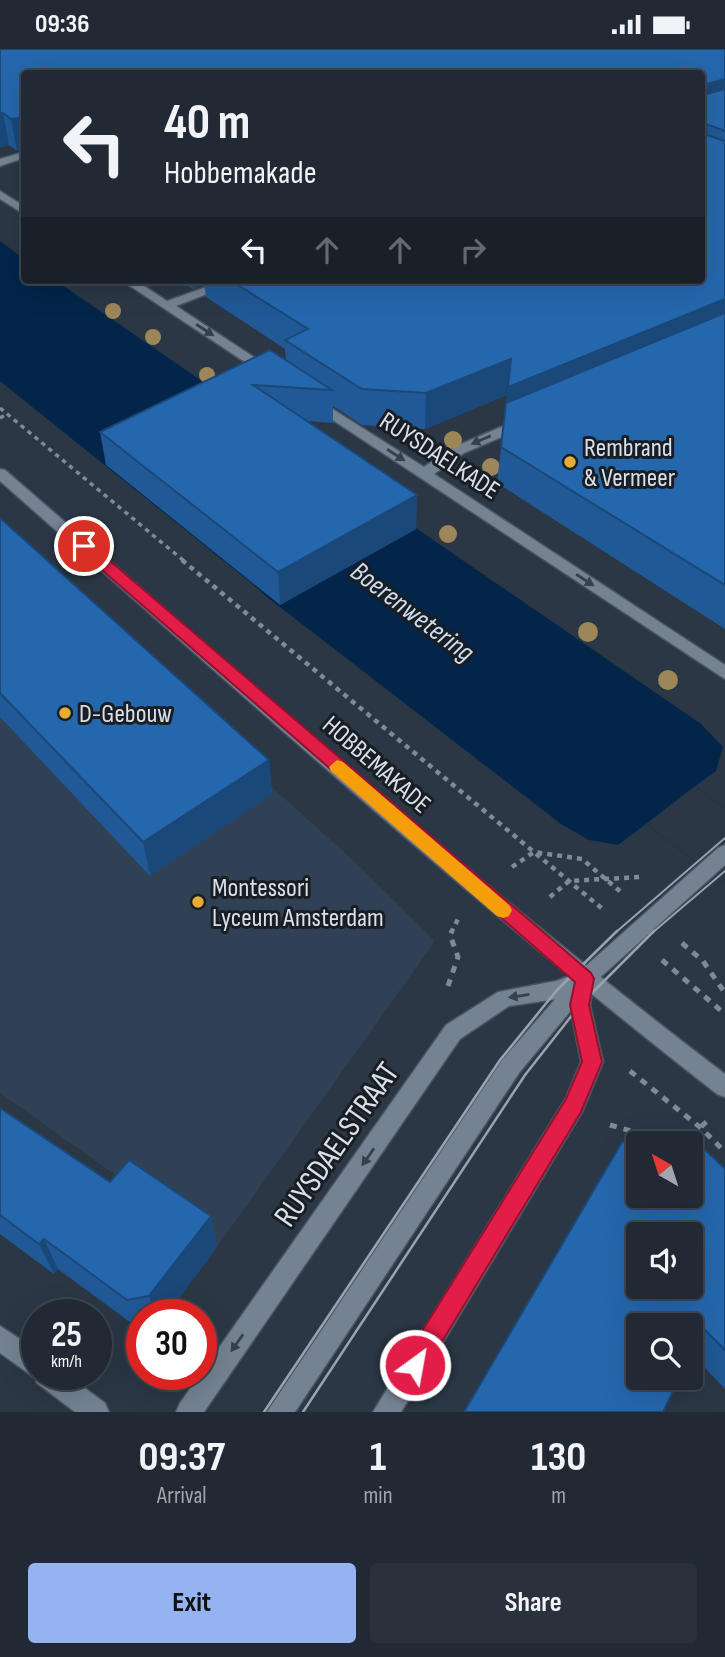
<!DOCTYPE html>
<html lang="en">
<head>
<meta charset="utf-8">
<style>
	body { margin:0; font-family:"Sofia Sans Condensed",sans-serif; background:#28313c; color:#f1f3f6; height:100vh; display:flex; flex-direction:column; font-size:26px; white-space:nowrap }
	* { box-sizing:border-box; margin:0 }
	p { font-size:23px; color:#a2a6ac }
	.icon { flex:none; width:38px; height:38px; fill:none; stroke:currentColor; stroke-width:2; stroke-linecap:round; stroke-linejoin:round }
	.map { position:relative; height:1363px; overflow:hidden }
	.side { display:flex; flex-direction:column; background:#202934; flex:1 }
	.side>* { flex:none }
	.guide { position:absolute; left:21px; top:21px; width:684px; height:214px; border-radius:7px; box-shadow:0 7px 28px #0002,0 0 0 2px #3d454f; background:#202934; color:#f1f3f6; overflow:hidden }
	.needle { width:46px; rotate:321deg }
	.controls { position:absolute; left:626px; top:1082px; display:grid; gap:14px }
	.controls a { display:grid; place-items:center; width:77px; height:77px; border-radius:7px; background:#202934; box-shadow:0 7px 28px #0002,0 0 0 2px #3d454f; font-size:35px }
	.speed { position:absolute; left:21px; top:1250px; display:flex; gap:14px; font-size:35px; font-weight:700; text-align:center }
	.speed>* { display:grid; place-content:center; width:91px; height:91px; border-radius:50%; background:#202934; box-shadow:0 7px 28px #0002,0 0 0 2px #3d454f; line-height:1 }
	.speed small { font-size:18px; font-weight:400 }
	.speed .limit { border:10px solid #d22; background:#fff; color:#111 }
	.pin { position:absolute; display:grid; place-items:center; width:60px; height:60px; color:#fff; margin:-30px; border:4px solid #fff; border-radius:50%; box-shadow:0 2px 7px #0007 }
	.me { position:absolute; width:77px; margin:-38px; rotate:32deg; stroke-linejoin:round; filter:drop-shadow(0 0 5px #0008) }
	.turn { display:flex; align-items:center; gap:24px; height:147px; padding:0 28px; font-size:32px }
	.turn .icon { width:91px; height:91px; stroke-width:2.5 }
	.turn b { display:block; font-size:49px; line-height:60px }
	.lanes { display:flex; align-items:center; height:66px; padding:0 28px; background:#0003; justify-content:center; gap:35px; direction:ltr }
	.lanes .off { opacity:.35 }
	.eta { display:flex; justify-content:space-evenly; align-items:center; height:119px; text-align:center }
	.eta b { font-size:42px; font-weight:700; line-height:49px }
	.button { display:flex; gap:14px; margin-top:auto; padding:14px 28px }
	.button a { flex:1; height:80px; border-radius:7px; background:#95b2f1; color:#111; font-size:28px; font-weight:700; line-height:80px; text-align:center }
	.button a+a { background:#28313c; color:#f1f3f6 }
	.status { display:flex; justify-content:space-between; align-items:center; height:49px; padding:0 35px; background:#202934; direction:ltr }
	.status svg { height:19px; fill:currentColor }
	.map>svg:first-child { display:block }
	.built { fill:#304155 }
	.water { fill:#022549 }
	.pier { fill:#2b3745 }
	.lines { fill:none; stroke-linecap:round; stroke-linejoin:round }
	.service-casing { stroke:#4a5460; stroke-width:3 }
	.minor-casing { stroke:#4a5460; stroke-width:3 }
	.secondary-casing { stroke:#4a5460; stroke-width:3 }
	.path-far2 { stroke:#808a96; stroke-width:3.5; stroke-dasharray:4.5 4.5; stroke-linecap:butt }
	.path-far1 { stroke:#808a96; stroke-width:4.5; stroke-dasharray:5 5; stroke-linecap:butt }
	.path { stroke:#808a96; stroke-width:5; stroke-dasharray:7 7; stroke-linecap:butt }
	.service { fill:#748292; fill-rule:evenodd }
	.minor { fill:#748292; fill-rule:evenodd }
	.secondary { fill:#748292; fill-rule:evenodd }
	.tram-far1 { stroke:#99a3ae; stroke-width:2 }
	.tram { stroke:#99a3ae; stroke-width:2.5 }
	.tree { fill:#9d8658 }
	.wall { fill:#205995 }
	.shaded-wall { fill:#1a4879 }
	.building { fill:#2567ad; stroke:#1a4879; stroke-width:2; fill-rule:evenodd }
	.oneway { fill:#38414a }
	.route { fill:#e11d48; stroke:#92132f; stroke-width:2 }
	.slow { fill:#f59e0b }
	.poi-dot { fill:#e6ac36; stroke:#181e24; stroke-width:2.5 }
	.labels { text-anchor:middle; stroke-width:6; stroke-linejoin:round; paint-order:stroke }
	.poi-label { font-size:26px; fill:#d8e0e9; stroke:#181e24; text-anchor:start }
	.street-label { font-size:26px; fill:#d8e0e9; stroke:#181e24 }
	.water-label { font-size:28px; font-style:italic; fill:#cdddf0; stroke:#181e24 }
	.near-street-label { font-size:32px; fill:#d8e0e9; stroke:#181e24 }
</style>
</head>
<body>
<div class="status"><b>09:36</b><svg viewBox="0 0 49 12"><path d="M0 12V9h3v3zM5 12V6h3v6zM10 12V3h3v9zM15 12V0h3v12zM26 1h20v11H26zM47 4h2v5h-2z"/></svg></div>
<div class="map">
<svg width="725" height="1363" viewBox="0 0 725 1363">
	<rect width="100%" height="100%" fill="#2b3745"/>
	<path class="built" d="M0,492L356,814L435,892L217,1198L0,1044Z"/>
	<path class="water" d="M0,192L24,210V231H55L701,675L723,698L716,722L695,737L725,759V835L646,775L618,796L589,791L561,775L258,541L265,545L0,332Z"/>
	<path class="pier" d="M695,737L725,759V835L646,775Z"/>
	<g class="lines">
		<g class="service-casing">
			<path id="service" d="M585,921L592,924L595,930L592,936L519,1024L295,1363H267L503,1010L578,924Z"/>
		</g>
		<g class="minor-casing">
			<path id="minor" d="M24,103V109L0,117V110Z
				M0,142L24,157V165L0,150Z
				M121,231H135L167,252L226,231H243L176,257L275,322L273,325H263Z
				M312,347L424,418L454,398L520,370H530V376L464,404L434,425L725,616V630L307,354V348Z
				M725,796V816L594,934L590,956L603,1013L582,1063L401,1363H373L566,1049L581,1013L570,956L572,944L557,950L509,957L460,990L204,1363H176L180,1354L446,976L498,943L556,932L578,924L718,799Z
				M0,1277L37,1301V1325H66L105,1354L109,1363H75L37,1334L35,1329L0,1304Z"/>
		</g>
		<g class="secondary-casing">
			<path id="secondary" d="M0,420L5,421C242,626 475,835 725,1025V1048L717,1045C469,852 236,640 0,432Z"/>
		</g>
		<path class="path-far2" d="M0,359L184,512
			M0,369L7,365"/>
		<path class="path-far1" d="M182,511L605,862
			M512,818L534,803L582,810L622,844
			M550,848L569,832L640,828
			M451,884L458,870"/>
		<path class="path" d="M682,894L703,912L725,944
			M662,911L725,965
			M448,937L458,908L450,886L452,882
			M630,1022L701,1079L725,1103
			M610,1076L649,1087L689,1090L707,1072"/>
		<use href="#service" class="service"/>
		<use href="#minor" class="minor"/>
		<use href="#secondary" class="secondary"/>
		<path class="tram-far1" d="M615,884L725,789
			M652,884L725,822"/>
		<path class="tram" d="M264,1363L500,1011L557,941L617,882
			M303,1363L525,1026L580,956L654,882"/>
	</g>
	<g class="tree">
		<circle cx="113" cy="262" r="8"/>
		<circle cx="153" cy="288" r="8"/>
		<circle cx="207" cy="326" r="8"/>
		<circle cx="453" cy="391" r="9"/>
		<circle cx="491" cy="418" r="9"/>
		<circle cx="448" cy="485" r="9"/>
		<circle cx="588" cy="583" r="10"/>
		<circle cx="668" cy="631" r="10"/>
	</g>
	<path class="wall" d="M0,0H725V580L497,434L507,346L425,380L362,376L333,357V374L307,372L417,446L416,480L280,556L106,416L100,383L286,312L285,300L206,248L204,236L193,240L179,231H702L24,24V101L17,102L9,96L0,98Z
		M0,469L269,711L272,745L150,827L0,668Z
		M0,1059L110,1133L211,1167L217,1198L167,1265H142V1279H138L58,1220L54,1225L0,1185Z
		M725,1120V1340L692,1305Z"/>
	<path class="shaded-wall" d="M725,30V59L702,66L707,35Z
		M0,64H3L9,96L0,98Z
		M19,69L24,101L17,102L11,70Z
		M192,231H204V236L193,240Z
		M725,250V282L504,374L507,346L425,380L426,344L511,310Z
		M417,446L416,480L280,556L278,523Z
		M269,711L272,745L150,827L143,793Z
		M211,1167L217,1198L167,1265H156L149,1247Z
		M44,1190L58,1220L54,1225L39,1195Z"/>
	<path class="building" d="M0,0H725V30L707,35V45L725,40V82L706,75L707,86L725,92V250L508,338L511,310L426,344L362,340L285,291L308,280L230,231H702V24H24V80L20,77L19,69L11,70L3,64H0Z
		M725,264V536L501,398L506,354Z
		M270,301L332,341L253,336L417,446L278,523L100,383Z
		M0,469L269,711L143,793L0,644Z
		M0,1059L110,1133L129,1111L211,1167L149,1247L127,1251L44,1190L39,1195L0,1166Z
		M692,1088L725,1120V1301L704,1280L691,1306V1276H639V1328H680L663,1363H464L622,1093ZM639,1094H691V1146H639ZM639,1185H691V1237H639Z"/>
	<defs><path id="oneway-solid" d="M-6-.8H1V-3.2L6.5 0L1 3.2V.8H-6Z" transform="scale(1.75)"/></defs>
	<g class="oneway">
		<use href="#oneway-solid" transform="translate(205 281) rotate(33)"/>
		<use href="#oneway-solid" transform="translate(481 391) rotate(157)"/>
		<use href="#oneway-solid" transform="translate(396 406) rotate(33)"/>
		<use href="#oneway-solid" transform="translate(585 531) rotate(33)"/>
		<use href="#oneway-solid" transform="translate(519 947) rotate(171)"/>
		<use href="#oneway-solid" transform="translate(368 1108) rotate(125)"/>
		<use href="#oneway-solid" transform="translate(237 1294) rotate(125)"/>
	</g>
	<path class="route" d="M84,493L89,494L591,924L594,930L589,956L602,1013L581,1063L423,1324L415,1328L406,1324L403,1316L406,1308L566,1050L582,1013L570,956L575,933L79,501L77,497Z"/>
	<path class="slow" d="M337,711L343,713L509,856L512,861L509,867L503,869L497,867L331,722L329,718Z"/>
	<g class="poi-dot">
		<circle cx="570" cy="413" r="7"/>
		<circle cx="65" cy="664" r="7"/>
		<circle cx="198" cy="853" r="7"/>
	</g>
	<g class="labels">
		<g class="poi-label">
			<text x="584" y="407">Rembrand<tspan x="584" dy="30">&amp; Vermeer</tspan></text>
			<text x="79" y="673">D-Gebouw</text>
			<text x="212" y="847">Montessori<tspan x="212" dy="30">Lyceum Amsterdam</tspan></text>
		</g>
		<g class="street-label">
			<text transform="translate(440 406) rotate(33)" y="9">RUYSDAELKADE</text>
			<text transform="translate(377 715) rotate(41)" y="9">HOBBEMAKADE</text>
		</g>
		<g class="water-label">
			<text transform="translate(413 562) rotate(37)" y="10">Boerenwetering</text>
		</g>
		<g class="near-street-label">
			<text transform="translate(336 1095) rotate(-55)" y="11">RUYSDAELSTRAAT</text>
		</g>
	</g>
</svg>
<div class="controls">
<a><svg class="needle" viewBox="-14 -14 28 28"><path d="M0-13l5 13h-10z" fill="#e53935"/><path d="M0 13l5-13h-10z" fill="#a2a6ac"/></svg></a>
<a><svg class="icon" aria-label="sound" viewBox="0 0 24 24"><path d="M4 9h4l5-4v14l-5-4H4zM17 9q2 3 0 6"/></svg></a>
<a><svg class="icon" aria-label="search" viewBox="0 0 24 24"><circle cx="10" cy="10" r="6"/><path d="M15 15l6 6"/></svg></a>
</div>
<div class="speed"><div>25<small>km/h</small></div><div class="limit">30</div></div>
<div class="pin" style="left:84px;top:497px;background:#d93025"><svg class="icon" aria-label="arrive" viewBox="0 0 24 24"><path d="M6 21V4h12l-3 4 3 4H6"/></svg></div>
<svg class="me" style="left:415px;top:1316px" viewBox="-20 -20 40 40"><circle r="17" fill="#e11d48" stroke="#fff" stroke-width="3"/><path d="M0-11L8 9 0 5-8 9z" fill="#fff"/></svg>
<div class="guide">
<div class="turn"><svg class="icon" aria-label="left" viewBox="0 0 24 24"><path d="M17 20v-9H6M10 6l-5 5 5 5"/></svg><div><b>40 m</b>Hobbemakade</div></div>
<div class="lanes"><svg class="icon" aria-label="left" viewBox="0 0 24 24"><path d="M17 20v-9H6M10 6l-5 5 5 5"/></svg><svg class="icon off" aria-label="ahead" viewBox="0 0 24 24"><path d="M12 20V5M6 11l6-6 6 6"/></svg><svg class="icon off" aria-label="ahead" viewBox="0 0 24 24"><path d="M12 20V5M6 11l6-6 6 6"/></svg><svg class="icon off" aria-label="right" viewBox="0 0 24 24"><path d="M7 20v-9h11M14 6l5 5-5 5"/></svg></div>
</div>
</div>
<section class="side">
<div class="eta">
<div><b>09:37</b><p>Arrival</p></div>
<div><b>1</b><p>min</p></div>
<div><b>130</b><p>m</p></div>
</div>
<div class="button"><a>Exit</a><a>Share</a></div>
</section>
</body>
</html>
